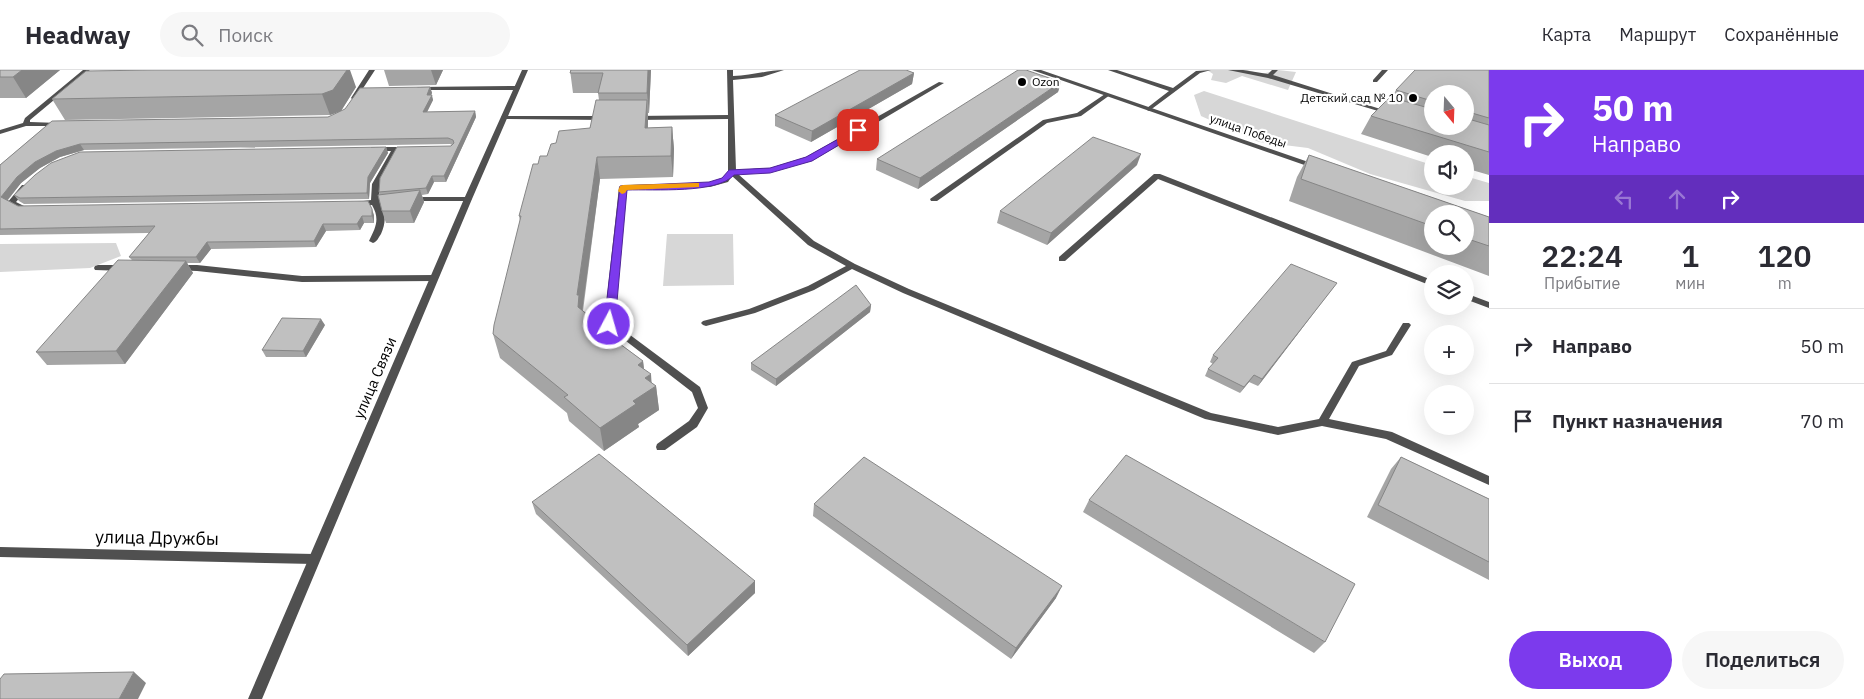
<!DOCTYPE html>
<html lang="ru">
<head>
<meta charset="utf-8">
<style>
	body { margin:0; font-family:"IBM Plex Sans",sans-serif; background:#f7f7f7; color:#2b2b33; height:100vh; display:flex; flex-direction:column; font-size:19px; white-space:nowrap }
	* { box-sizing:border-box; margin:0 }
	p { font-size:16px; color:#7c7c81 }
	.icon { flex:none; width:28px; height:28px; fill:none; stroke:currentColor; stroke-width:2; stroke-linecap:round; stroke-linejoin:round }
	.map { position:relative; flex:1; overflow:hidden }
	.sheet { display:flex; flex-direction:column; background:#fff; width:375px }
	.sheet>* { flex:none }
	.guide { background:#7c3aed; color:#fff; overflow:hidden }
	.needle { width:32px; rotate:161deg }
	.buttons { position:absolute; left:1424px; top:15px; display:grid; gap:10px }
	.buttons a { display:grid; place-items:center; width:50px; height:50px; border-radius:50%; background:#fff; box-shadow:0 5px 20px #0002; font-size:25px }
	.pin { position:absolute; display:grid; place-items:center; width:42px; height:42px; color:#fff; margin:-21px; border-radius:10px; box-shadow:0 2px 8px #0006 }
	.me { position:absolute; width:55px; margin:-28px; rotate:6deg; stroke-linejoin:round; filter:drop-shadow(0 0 4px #0008) }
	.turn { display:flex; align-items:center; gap:18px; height:105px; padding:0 20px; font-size:22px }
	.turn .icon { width:65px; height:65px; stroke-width:2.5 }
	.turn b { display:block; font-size:35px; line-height:42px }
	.lanes { display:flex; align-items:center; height:48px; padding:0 20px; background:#0003; justify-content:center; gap:25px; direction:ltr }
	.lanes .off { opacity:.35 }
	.eta { display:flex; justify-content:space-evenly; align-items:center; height:85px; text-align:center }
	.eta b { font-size:30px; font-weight:600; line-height:35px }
	.cta { display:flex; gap:10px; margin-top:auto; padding:10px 20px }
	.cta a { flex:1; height:58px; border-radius:30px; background:#7c3aed; color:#fff; font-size:20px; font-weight:600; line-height:58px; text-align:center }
	.cta a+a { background:#f7f7f7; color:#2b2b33 }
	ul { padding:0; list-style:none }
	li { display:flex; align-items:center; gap:15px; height:75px; padding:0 20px; border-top:1px solid #e1e1e2 }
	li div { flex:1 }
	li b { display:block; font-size:19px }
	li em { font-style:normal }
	header { display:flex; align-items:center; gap:30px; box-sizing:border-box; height:70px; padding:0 25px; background:#fff; border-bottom:1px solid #e1e1e2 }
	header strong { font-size:24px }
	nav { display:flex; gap:28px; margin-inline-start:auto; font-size:18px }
	.search { width:350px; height:45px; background:#f7f7f7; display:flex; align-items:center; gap:12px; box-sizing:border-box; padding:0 18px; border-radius:28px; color:#7c7c81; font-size:19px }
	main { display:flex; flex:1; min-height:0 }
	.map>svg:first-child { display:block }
	.green { fill:#d7d7d7 }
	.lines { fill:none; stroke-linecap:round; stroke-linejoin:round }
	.service { fill:#505050; fill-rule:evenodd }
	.minor { fill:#505050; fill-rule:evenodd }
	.tertiary { fill:#505050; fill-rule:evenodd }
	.wall { fill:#a5a5a5; fill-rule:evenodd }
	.shaded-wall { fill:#868686 }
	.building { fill:#c0c0c0; stroke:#868686 }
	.route { fill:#7c3aed; stroke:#51269a }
	.slow { fill:#f59e0b }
	.poi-dot { fill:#000; stroke:#fff; stroke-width:2 }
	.labels { text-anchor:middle; stroke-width:4.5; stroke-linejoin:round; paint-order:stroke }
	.far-poi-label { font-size:12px; fill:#000; stroke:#fff; text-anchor:start }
	.far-street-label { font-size:12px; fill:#000; stroke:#fff }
	.street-label { font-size:15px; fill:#000; stroke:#fff }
	.near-street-label { font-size:18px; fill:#000; stroke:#fff }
</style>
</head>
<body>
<header>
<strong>Headway</strong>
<div class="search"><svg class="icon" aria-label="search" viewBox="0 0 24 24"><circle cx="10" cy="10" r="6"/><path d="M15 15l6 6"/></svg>Поиск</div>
<nav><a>Карта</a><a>Маршрут</a><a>Сохранённые</a></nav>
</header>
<main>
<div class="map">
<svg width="1489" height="629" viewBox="0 0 1489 629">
	<rect width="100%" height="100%" fill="#fff"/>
	<path class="green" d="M1207,0H1247L1261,4L1278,0L1296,2L1288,20L1242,6L1226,13L1211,10L1213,4Z
		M1204,21L1432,95V116H1465V106L1489,113V131H1465L1370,104L1308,78L1259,72L1201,46L1194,25Z
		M667,164H733L734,215L663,216Z
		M116,173L121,186L90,198L0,202V174Z"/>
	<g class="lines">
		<path class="service" d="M83,0H90L30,50V52L59,53L62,55L61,56H26L0,64V60L23,53L25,48Z
			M369,0H375L356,29H352L351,28Z
			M727,0H733V6C751,6 767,0 784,0L762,7L733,10L736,100L770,98L806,87L939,12L944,13L812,91L770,102L738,104L814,171L855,194L909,219L1211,343L1278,357L1319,349L1352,292L1386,281L1403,253H1409L1411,255L1392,285L1359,296L1329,349L1392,362L1489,406V415L1386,369L1322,356L1278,365L1205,349L903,223L852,199L814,220L755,243L706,256L703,255L701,253L703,251L749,239L808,216L846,196L808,175L732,106L728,112L710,117L627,119L614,253L700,317L708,338L697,357L665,380H657L656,377L657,374L689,351L698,338L692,322L604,254L619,117L623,115L709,113L722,108L728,102V49L634,50L631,48L634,46L728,45Z
			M1108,0H1117L1173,18L1196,1L1211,0L1200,3L1149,41L1147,40V38L1169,21Z
			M1228,0H1243L1268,4L1272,0H1278L1273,5L1393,43L1388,44L1268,8Z
			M1382,0H1388L1377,12H1373V10Z
			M418,17L517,16L520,18L517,20H416L415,19Z
			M1105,24L1110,25L1081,46L1047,53L937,131H931L930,129L1043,50L1077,43Z
			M503,46H605L608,48L605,50L501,49V47Z
			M371,77H407L411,79L407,81H398L380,114L379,130L392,129L396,131L392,133L380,134C386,145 386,152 381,164C378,168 378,171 373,173L369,171C376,157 380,149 372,135L356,136L352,134L356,132L371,130L372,114L391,81H371Z
			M1154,104H1160L1432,210V216L1158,109L1065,191H1059V187Z
			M22,115H25L29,117L16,132L26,137L22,139L7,133Z
			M408,127H468L472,129L468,131H411L407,129Z
			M98,195H124L128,198L124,201L95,200L94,198L95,196Z
			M176,195H197L302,206L434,205L438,208L434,211L302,212L197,201L173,200L172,198L173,196Z
			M1465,223L1489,232V238L1465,229Z"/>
		<path class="minor" d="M1032,0H1041L1320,96L1316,98H1313Z
			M0,477L314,484L318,485L320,489L318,493L314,494L0,487Z"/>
		<path class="tertiary" d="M522,0H528L472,129L262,629H248L464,129Z"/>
	</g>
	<path class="wall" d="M0,0H60L26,28H0Z
		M384,0H443L436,15L389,16Z
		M570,0H651L649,43H648V58L672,57L674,79L673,107L600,109L583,241L593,249L594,255L643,291L644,299L652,313L656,316L659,340L638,354L639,357L604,381L569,351L567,343L500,288L493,264L520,151L519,146L538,94L547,86L556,73L590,58L599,30L598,23H573Z
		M1489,0V105L1465,98V84H1432V87L1361,64L1371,46L1392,27L1396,20ZM1432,24H1465V56H1432Z
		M914,3L912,14L811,72L775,56V45Z
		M1061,12L1058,22L918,119L876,100L877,89Z
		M356,17L341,41L330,45L65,50L52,29Z
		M430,17L432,23L431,25L433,30L427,42L475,41L476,47L446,112H434L428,124L422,125L424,132L414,153H386L382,141L380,125L379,122L452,75L450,74L84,80L60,87L40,98L21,113L8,130L18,136L374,145V153H364L360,160L326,161L316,177L211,179L200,193H187L193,203L125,294L47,295L36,282L132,190L129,187L149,163L0,165V95L52,51L328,47Z
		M386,77L388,83L370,113L369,129L24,134L19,131L14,125Z
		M1309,85L1489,147V206L1289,131L1297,107ZM1432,144H1465V176H1432Z
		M1137,95L1047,175L997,153L1000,141Z
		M1332,219L1258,316L1249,312L1240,323L1205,306L1208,299L1213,294L1210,292L1213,285Z
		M871,235L870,242L776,316L751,300V293Z
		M325,255L306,287H266L262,280Z
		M1401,387L1489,429V510L1367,447L1391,399Z
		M1089,430L1325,572L1314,583L1083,442Z
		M532,432L755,511V523L688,586L536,444Z
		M814,434L1056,528L1011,589L813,446Z"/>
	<path class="shaded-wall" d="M22,0H60L26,28L13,7Z
		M347,0H350L356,17L341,41L330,45L322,24Z
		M431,0H443L436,15Z
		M648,0H651L649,43L647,23Z
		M914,3L912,14L811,72L812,61Z
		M1061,12L1058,22L918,119L920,108Z
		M430,17L432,23L428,30L427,25Z
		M432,25L433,30L424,48L423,42Z
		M647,30L648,51L647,79L645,58Z
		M475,41L476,47L446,112L444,106Z
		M672,57L674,79L673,107L671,86Z
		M80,74L84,80L60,87L40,98L21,113L5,133L1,127L17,107L35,92L56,81Z
		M386,77L388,83L370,113L369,129L367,123L368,107Z
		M1141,84L1137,95L1047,175L1051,163Z
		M597,87L600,109L582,242L578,237L577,225Z
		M432,106L434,112L428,124L426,118Z
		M420,120L424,132L414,153L410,141Z
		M372,139L374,145V153L372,146Z
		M362,146L364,153L360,160L357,154Z
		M323,154L326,161L316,177L314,171Z
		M207,172L211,179L200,193L196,187Z
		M186,191L193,203L125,294L116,281Z
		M1337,213L1332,219L1258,316L1262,309Z
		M871,235L870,242L776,316V309Z
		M321,249L325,255L306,287L303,281Z
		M593,249L597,272L589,251Z
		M643,291L645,308L651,304L652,319L656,316L659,340L638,354L639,357L604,381L600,358L633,331L638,295Z
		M1254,305L1249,312L1240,323L1244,317Z
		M755,511V523L688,586L687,575Z
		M1062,516L1056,528L1011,589L1016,578Z
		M134,602L146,613L138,629H119Z"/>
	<path class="building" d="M0,0H22L13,7H0Z
		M154,0H347L333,20L322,24L52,29L86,1Z
		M571,0H648L647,23H598L603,3H570Z
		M860,0H906L914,3L812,61L775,45Z
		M1018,0H1026L1061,12L920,108L877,89Z
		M1415,0H1489V48L1465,41V24H1432V31L1396,20Z
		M430,17L427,25H432L423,42L475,41L444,106H432L426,118L379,122L380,108L397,77L451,76L454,73L453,70L448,68L80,74L56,81L35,92L17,107L1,127L18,136L368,131L372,139V146H362L357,154H323L314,171L207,172L196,187H129L155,156L0,159V95L52,51L328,47L345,39L360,18Z
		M1390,27L1432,39V56H1465V48L1489,55V82L1371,46Z
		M596,30H647L645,58L672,57L671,86L597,87L577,225H579L578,237L593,249L589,251L643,291L638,295L651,304L645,308L656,316L633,331L636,334L600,358L564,327L568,325L493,264L494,255L521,146H519L533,94H538L540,86H547L551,74L556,73L559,61L590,58Z
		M1093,67L1141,84L1051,163L1000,141Z
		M386,77L368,107L367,123L20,128L14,125L35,105L51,93L80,82Z
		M1309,85L1489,147V176L1465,168V144H1432V156L1301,109Z
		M420,120L410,141H382L378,125Z
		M118,190L186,191L116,281L36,282Z
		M1291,194L1337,213L1262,309L1254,305L1244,317L1208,299L1218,288L1213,285Z
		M856,215L871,235L776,309L751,293Z
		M282,248L321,249L303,281L262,280Z
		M599,384L755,511L687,575L532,432Z
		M1126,385L1355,514L1325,572L1089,430Z
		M864,387L1062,516L1016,578L814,434Z
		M1401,387L1489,429V492L1378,435Z
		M134,602L119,629H0V609L4,604Z"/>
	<path class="route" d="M858,58L862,60L861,62L812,91L770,103L734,105C717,124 654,119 627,120L615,254L609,257L606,256L604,254L620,116L709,112L722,108L729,100L770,98L806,87Z"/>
	<path class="slow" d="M696,113H699V117L627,120L625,123L622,124L618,121L620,116L623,115Z"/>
	<g class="poi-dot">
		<circle cx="1022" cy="12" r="5"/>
		<circle cx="1413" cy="28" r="5"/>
	</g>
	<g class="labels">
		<g class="far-poi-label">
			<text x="1032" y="16">Ozon</text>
			<text x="1403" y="32" text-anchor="end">Детский сад № 10</text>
		</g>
		<g class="far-street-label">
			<text transform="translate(1248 61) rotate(19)" y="4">улица Победы</text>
		</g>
		<g class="street-label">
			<text transform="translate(375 308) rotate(-67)" y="5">улица Связи</text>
		</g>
		<g class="near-street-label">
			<text transform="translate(157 468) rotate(1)" y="6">улица Дружбы</text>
		</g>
	</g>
</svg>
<div class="buttons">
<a><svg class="needle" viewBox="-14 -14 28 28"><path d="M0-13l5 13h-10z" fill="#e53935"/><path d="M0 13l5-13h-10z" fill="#7c7c81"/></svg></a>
<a><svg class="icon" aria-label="sound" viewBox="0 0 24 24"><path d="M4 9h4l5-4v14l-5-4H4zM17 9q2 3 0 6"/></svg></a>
<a><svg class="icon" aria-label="search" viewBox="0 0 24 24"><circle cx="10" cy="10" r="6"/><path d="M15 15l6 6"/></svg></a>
<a><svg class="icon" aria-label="layers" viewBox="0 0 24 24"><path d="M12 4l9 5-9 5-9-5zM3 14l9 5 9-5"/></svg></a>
<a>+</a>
<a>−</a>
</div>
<div class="pin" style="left:858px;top:60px;background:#d93025"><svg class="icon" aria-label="arrive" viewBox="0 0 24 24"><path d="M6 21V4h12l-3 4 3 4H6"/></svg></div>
<svg class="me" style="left:609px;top:254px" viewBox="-20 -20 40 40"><circle r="17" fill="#7c3aed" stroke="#fff" stroke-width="3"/><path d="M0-11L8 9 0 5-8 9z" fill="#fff"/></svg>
</div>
<section class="sheet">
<div class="guide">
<div class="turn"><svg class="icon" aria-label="right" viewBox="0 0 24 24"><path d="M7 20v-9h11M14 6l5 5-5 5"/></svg><div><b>50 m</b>Направо</div></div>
<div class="lanes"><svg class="icon off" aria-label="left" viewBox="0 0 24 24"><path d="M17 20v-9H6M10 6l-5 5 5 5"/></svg><svg class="icon off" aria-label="ahead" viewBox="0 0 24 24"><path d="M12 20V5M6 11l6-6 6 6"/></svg><svg class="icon" aria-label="right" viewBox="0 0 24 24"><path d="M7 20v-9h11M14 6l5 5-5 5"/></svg></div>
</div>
<div class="eta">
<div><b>22:24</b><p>Прибытие</p></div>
<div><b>1</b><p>мин</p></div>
<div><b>120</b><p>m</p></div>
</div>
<ul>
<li><svg class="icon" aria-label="right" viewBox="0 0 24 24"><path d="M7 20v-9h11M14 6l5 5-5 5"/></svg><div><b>Направо</b></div><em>50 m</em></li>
<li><svg class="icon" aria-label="arrive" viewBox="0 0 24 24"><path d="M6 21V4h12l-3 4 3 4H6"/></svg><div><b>Пункт назначения</b></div><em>70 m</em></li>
</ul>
<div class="cta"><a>Выход</a><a>Поделиться</a></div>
</section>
</main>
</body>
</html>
